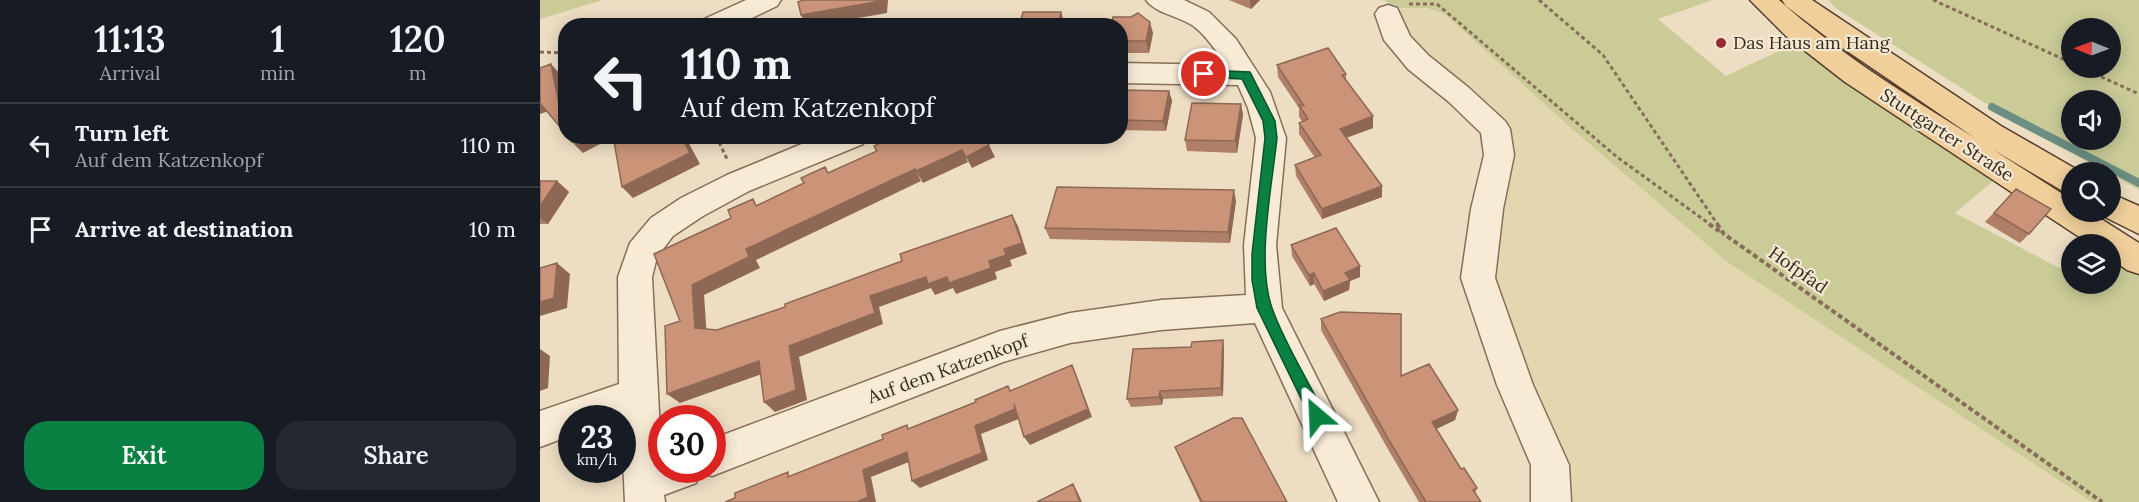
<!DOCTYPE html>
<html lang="en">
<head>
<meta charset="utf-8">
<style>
	body { margin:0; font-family:Lora,serif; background:#242831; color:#f1f3f6; height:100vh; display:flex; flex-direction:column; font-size:22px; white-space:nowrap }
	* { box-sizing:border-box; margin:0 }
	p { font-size:20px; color:#9ea1a6 }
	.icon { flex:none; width:33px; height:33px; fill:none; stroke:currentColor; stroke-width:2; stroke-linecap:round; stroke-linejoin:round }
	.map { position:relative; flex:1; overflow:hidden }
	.side { display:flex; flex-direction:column; background:#171b24; width:540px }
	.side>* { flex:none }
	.banner { position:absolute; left:18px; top:18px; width:570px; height:126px; border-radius:24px; box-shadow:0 3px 15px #0003; background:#171b24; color:#f1f3f6; overflow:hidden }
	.needle { width:39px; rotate:271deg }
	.controls { position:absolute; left:1521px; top:18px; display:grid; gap:12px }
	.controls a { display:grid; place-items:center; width:60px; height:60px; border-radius:50%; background:#171b24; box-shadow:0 3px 15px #0003; font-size:30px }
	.speed { position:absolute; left:18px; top:405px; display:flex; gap:12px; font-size:30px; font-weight:700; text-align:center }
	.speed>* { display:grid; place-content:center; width:78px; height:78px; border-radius:50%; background:#171b24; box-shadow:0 3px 15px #0003; line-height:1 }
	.speed small { font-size:15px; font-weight:400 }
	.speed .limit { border:9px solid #d22; background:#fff; color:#111 }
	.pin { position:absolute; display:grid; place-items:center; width:51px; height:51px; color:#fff; margin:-26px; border:3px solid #fff; border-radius:50%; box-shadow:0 2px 6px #0007 }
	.me { position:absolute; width:66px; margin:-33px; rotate:334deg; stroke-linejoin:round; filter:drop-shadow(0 0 4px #0008) }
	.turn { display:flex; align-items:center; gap:21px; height:126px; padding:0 24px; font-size:27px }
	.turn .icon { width:78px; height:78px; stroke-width:2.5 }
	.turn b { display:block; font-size:42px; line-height:51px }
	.eta { display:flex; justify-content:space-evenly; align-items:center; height:102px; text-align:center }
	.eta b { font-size:36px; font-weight:600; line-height:42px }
	.cta { display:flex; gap:12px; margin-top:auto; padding:12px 24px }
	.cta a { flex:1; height:69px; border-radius:24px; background:#0b8043; color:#fff; font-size:24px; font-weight:600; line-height:69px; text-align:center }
	.cta a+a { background:#242831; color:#f1f3f6 }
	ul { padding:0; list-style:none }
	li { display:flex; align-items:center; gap:18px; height:84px; padding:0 24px; border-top:2px solid #363941 }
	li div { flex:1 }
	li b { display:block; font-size:22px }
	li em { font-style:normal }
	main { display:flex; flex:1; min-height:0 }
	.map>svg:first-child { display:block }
	.farmland { fill:#e3d7b0 }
	.green { fill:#cacb97; fill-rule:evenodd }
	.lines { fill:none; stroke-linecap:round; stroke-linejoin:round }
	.stream { stroke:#6c8e83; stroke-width:8 }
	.minor-casing { stroke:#876e5a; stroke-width:3 }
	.major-casing { stroke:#553d2e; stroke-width:3 }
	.path-far1 { stroke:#876e5a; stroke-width:3; stroke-dasharray:4 3; stroke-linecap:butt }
	.path { stroke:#876e5a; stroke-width:4; stroke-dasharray:5 3; stroke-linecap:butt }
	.minor { fill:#f8ebd6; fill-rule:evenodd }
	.major { fill:#f0cf9b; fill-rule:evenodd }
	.wall { fill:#af7f68 }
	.shaded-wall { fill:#8e6855 }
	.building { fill:#cb9479; stroke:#8e6855; stroke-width:1.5 }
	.route { fill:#0b8043; stroke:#07532c; stroke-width:1.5 }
	.poi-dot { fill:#962b34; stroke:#f5e8d2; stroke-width:2 }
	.labels { text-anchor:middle; stroke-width:4.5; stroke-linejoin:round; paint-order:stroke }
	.poi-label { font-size:18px; fill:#37281e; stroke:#f5e8d2; text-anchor:start }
	.street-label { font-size:18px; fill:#37281e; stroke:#f5e8d2 }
</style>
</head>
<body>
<main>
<section class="side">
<div class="eta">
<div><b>11:13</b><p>Arrival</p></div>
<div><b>1</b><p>min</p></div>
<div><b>120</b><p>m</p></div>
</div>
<ul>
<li><svg class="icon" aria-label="left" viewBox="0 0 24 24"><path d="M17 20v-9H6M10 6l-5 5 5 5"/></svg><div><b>Turn left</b><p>Auf dem Katzenkopf</p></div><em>110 m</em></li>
<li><svg class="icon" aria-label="arrive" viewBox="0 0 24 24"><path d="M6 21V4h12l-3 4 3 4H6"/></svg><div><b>Arrive at destination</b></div><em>10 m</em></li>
</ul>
<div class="cta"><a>Exit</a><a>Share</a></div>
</section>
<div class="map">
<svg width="1599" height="502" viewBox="0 0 1599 502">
	<rect width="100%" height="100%" fill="#edddc3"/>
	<path class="farmland" d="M853,8H887L905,14L1031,128L1186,261L1557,502H1023L953,286L967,157L861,39Z"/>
	<path class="green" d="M0,0H63L0,19Z
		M844,0H1173L1118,19L1186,76L1254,44L1458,177L1415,213L1525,271L1531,267L1532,284H1570L1571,248L1599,266V502H1552L1186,261L1031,128L905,14L887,8H853Z
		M1288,0H1599V190L1464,115L1297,9ZM1570,28V68H1532V28ZM1570,100V140H1532V100Z"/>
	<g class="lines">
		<path class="stream" d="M1452,107L1599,183"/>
		<g class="minor-casing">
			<path id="minor" d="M206,0H241L237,6L195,26H158L162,20Z
				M606,0H644L669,12L696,39L730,92L746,138L736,245L742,308L839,502H798L715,323L621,330L530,343L463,362L172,476L161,472L156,483L124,495L125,502H85L81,417L32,418V435L0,447V411L79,384L78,277L90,243L111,218L141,198L187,175L281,136H327L323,144L209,191L163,216L133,236L117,257L112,277L122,470H172V439L460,331L530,313L621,300L706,295L704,245L716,138L708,108L698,85L580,83V63L686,65C676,51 666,35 652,25C638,16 615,13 606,0Z
				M848,5L857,8L870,36L888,55L929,88L965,121L970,129L974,155L963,209L955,278L993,385L1029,465L1031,502H991V465L957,385L921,278L931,209L944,155L941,133L909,102L868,69L844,40L835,14L839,8Z"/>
		</g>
		<g class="major-casing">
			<path id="major" d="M1210,0H1239C1299,54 1367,95 1435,138L1288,38L1246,6L1242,0H1272L1461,126L1541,172H1532V194L1521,190L1452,149L1532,200V212H1550L1599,243V274L1587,270L1570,258V244H1550L1305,82L1246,36Z
				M1570,193L1599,206V234L1559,214L1558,212H1570Z"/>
		</g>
		<path class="path-far1" d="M999,0L1063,55L1178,225
			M1393,0L1532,63
			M869,4H897L1077,157L1171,225
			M0,52L26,53
			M1542,68L1599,94
			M176,136L188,161"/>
		<path class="path" d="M1169,224L1182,233
			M1177,224L1184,234L1562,502"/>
		<use href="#minor" class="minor"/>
		<use href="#major" class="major"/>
	</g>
	<path class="wall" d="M689,0H720L711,9Z
		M580,26L613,33L609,53H580Z
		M737,65L806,74V80L833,116V128L806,138L842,197L782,219L756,176L755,165L775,158L759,134V123L762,121L759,117V108L738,77Z
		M580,90L629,91L632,101L626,131L580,130Z
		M701,104L703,115L697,153L647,151L645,140Z
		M0,181H17L29,192L8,224H0Z
		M1476,189L1489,234L1480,243L1445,222Z
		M696,201L690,243L510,239L505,228Z
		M751,245L820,266V277L810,281L809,290L784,301L774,284L770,286L752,256Z
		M781,319L861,376L918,410L915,420L896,429L921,469L937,488L935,493L941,502H879L849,451L781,330Z
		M684,349L683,396L623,399L622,405L591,407L587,399Z
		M635,447L747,502H660L640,459Z"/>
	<path class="shaded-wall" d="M341,0H348L347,13L273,26H267L261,15Z
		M710,0H720L711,9Z
		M521,12L525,24L524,26H518Z
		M610,22L613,33L609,53L606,41Z
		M11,64L22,76L26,92V123L22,120Z
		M629,91L632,101L626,131L623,121Z
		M0,102L9,111L0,114Z
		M701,104L703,115L697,153L695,141Z
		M833,116V128L800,140V129Z
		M42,136H67L62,143L43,153L32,142Z
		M141,136H145L160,164L93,198L82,187Z
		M197,136H213L201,141Z
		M449,145L455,157L432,168L426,157Z
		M422,150L428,162L383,183L376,171Z
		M375,169L381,181L216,260L220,268L164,295L167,338L155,328L152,285L206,249Z
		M17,181L29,192L8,224L0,218V206Z
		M842,186V197L782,219V209Z
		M694,190L696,201L690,243L688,232Z
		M472,215L478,226L487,254L470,260L472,266L455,272L457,279L416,294L413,288L395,295L391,288L339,307L343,324L259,357L267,400L235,412L224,402L249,346L330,296L386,277L449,261L464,249Z
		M17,263L30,274L27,308L0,316V302Z
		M820,266V277L810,281L809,290L784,301L783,291L805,273Z
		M774,273V284L770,286L769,275Z
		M683,340L684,349L683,396L681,388Z
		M0,349L10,356L8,388L0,391Z
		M219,361L230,371L140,403L127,394Z
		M532,365L536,374L552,417L490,445L484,437Z
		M620,391L623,399L622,405L619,397Z
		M475,409L481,418L441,434L448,460L380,488L372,481L435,426Z
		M918,410L915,420L890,432L892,422Z
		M367,452L374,460L331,477L336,502H317L323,470Z
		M533,484L537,491L542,502H540Z"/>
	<path class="building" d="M263,0H341V1L261,15L258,2Z
		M483,12H521L518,26H479Z
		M598,13L610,22L606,41H580V26H571L573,17H591Z
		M788,48L806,74L802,75L833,116L800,129L842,186L782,209L755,165L781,155L759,123L768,119L759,105L764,106L737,65Z
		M11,64L22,120L26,118V134L0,103V68Z
		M580,90L629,91L623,121L580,120Z
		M652,103L701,104L695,141L645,140Z
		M27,136H42L32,142Z
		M73,136H141L150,153L82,187Z
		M354,136H357L360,141L370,136H443L449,145L426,157L422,150L376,171L375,169L206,249L209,257L152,285L155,328L177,330L245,307V304L362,261L360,254L472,215L482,243L464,249L466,255L449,261L451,268L409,283L407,277L388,284L386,277L330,296L335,313L249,346L256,390L224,402L219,361L127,394L125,326L140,321L114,254L191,218L188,210L213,199L216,206L264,183L261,178L285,167L288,173L337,151L334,146Z
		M0,181H17L0,206Z
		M517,187L694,190L688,232L505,228Z
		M1476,189L1511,209L1489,234L1454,213Z
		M796,228L820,266L805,273L810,280L783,291L774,273L769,275L751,245Z
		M17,263L14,298L0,302V268Z
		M800,312L861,314V376L889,364L918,410L892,422L921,469L924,468L937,488L933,490L941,502H886L850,442L781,319Z
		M683,340L681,388L620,391L619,397L587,399L593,349L651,347L652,342Z
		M532,365L548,409L484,437L474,404L475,409L435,426L442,453L372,481L367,452L323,470L328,497L317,502H185L195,498V493L248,472V477L343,439L342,435L367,425L368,429L436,402L435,400L468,386L470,391Z
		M693,418H702L747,502H662L635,447Z
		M533,484L540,502H497Z"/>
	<path class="route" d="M664,70L710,72L735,121L737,138C732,186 716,263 732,308C744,343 769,381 785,416L783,421L777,423L772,421L717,308L712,280V254L725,138L723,121L702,79L660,77V71Z"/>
	<circle class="poi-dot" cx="1181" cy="43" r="6"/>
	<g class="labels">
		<g class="poi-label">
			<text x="1193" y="49">Das Haus am Hang</text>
		</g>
		<g class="street-label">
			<text transform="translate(1407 135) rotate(33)" y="6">Stuttgarter Straße</text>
			<text transform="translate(1258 270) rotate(35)" y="6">Hofpfad</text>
			<text transform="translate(408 369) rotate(-20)" y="6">Auf dem Katzenkopf</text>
		</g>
	</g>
</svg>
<div class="controls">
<a><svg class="needle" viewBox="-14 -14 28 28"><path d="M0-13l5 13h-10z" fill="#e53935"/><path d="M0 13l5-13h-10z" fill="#9ea1a6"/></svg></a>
<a><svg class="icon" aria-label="sound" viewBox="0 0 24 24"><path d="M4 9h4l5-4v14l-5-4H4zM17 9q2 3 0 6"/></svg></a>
<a><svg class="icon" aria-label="search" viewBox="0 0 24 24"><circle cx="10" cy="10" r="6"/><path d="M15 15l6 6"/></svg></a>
<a><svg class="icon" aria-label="layers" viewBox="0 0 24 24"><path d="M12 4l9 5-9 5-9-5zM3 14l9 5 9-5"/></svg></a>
</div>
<div class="speed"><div>23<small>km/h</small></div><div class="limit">30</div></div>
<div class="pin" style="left:664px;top:74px;background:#d93025"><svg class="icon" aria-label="arrive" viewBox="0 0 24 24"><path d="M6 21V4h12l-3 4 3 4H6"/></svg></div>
<svg class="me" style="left:777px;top:416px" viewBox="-20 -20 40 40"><path d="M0-17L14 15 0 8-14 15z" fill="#0b8043" stroke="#fff" stroke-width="4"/></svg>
<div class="banner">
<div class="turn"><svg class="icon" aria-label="left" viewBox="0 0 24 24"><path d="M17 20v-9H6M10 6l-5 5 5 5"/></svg><div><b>110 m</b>Auf dem Katzenkopf</div></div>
</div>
</div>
</main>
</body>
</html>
